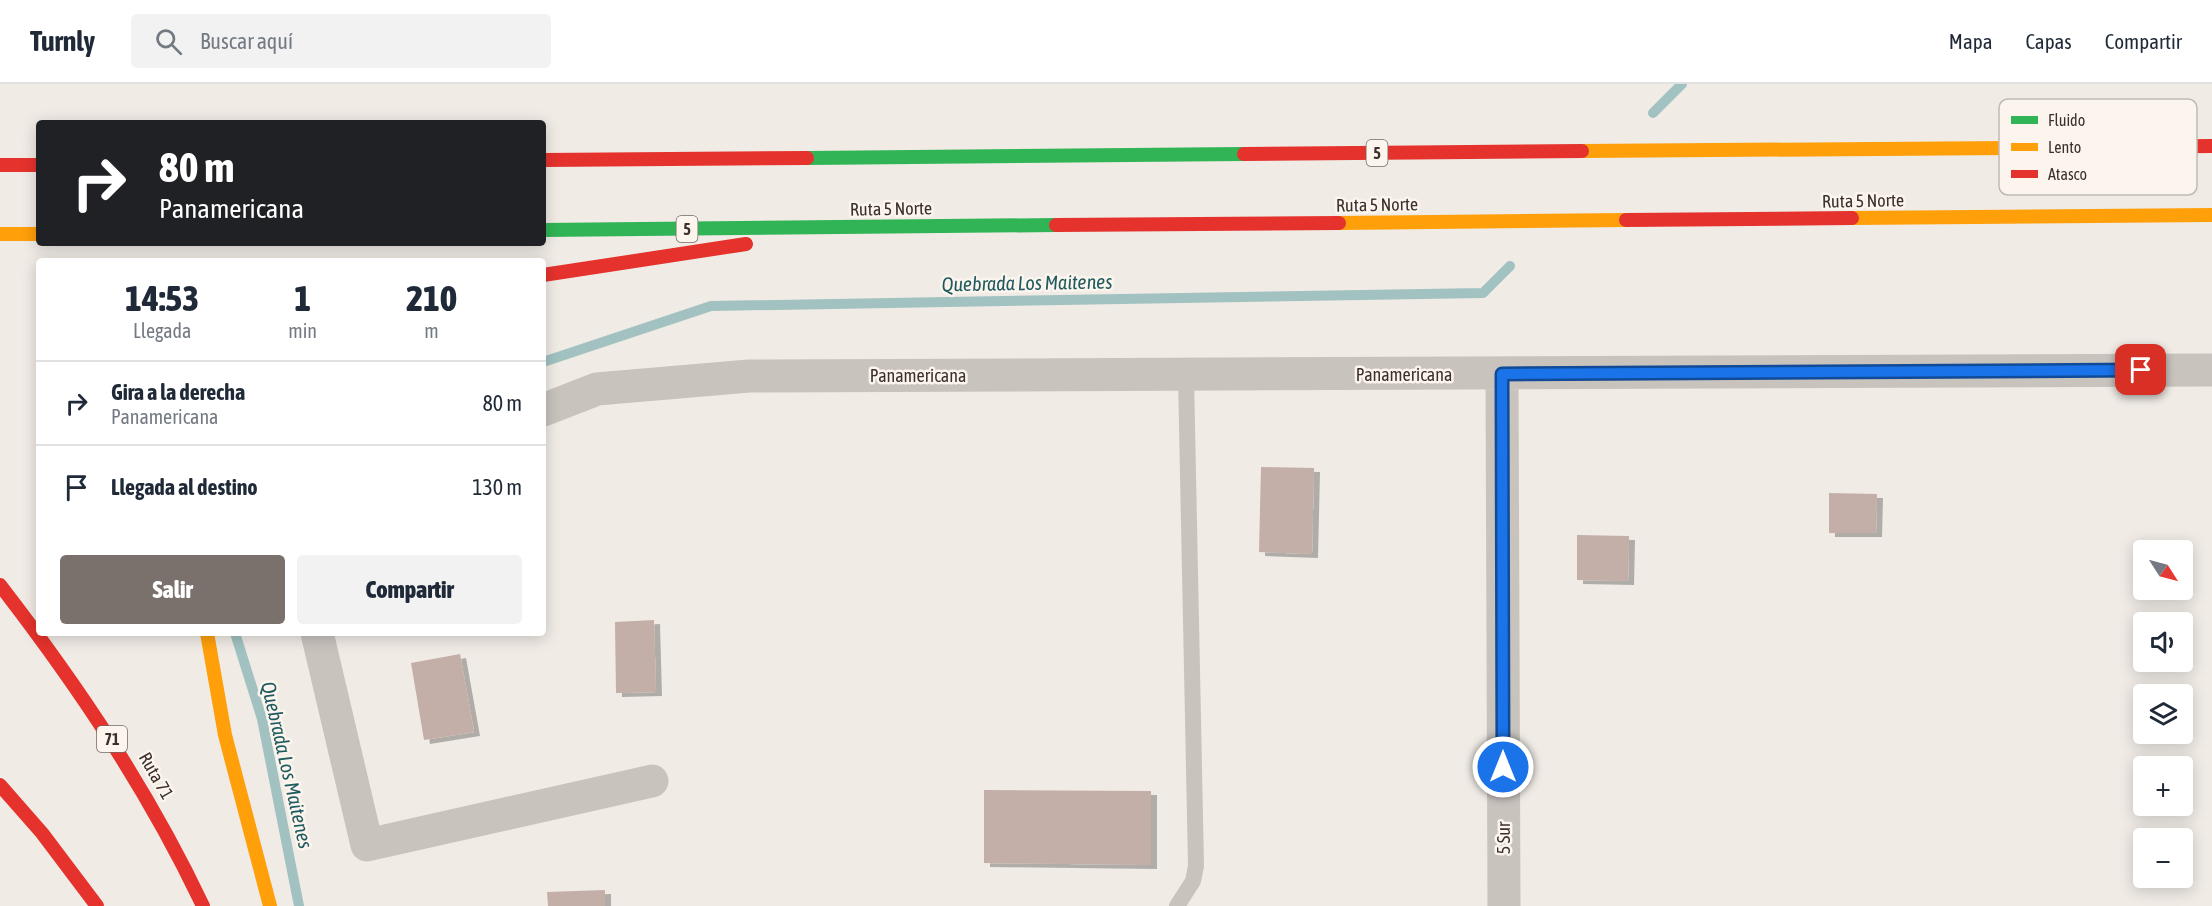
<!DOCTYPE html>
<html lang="es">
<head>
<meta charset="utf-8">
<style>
	body { margin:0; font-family:"Asap Condensed",sans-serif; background:#f2f2f3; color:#1f2937; height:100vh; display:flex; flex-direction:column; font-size:22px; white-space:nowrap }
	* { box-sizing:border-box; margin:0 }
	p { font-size:20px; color:#747a83 }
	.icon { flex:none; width:33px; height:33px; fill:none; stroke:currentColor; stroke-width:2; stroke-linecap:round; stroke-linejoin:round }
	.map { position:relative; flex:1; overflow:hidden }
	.details { position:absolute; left:36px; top:174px; width:510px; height:378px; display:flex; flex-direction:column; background:#fff; border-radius:6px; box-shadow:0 3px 15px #0003 }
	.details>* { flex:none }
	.hud { position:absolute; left:36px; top:36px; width:510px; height:126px; border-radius:6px; box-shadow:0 3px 15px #0003; background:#202124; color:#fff; overflow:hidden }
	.needle { width:39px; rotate:126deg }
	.buttons { position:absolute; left:2133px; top:456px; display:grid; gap:12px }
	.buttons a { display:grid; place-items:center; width:60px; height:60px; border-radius:6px; background:#fff; box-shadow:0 3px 15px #0003; font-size:30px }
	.pin { position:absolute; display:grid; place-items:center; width:51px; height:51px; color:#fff; margin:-26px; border-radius:12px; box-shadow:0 3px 9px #0006 }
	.me { position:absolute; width:66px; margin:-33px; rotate:0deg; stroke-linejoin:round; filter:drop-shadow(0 0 4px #0008) }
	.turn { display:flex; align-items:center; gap:21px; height:126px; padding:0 24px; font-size:27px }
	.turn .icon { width:78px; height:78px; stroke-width:2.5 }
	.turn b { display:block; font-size:42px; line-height:51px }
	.eta { display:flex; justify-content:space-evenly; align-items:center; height:102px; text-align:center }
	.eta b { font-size:36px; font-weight:800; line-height:42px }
	.action { display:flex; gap:12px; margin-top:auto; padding:12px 24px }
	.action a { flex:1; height:69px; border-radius:6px; background:#7a716c; color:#fff; font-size:24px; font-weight:800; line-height:69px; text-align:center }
	.action a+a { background:#f2f2f3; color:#1f2937 }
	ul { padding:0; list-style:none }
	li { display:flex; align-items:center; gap:18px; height:84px; padding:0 24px; border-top:2px solid #e0e1e3 }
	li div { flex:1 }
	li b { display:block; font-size:22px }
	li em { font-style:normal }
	header { display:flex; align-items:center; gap:36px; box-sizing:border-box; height:84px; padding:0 30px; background:#fff; border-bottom:2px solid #e0e1e3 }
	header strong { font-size:28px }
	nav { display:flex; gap:33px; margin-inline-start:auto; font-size:21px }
	.search { width:420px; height:54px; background:#f2f2f3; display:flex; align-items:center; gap:15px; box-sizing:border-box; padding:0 21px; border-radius:6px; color:#747a83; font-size:22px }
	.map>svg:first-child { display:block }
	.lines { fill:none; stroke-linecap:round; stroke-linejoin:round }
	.stream { stroke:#a1c2c1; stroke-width:10 }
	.building { fill:#c3afa7; filter:url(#shadow) }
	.lane { stroke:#c9c3be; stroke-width:16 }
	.street { stroke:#c9c3be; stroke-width:33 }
	.fast { stroke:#30b455; stroke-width:14 }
	.slow { stroke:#ff9f0a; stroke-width:14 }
	.jam { stroke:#e5322d; stroke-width:14 }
	.route-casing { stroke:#114b97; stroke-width:15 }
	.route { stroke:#1a73e8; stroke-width:10 }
	.labels { text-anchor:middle; stroke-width:5; stroke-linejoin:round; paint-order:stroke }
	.shield { fill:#fbf5ee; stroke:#756b66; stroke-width:1.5 }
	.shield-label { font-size:16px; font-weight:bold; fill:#3b302b }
	.street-label { font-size:18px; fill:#3b302b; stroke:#fbf5ee }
	.water-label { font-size:20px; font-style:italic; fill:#1f5a5e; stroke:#fbf5ee }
	.key { fill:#fbf5ee; stroke:#c1bab4; stroke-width:1.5 }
	.key-label { font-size:16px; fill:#3b302b }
</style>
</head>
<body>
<header>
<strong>Turnly</strong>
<div class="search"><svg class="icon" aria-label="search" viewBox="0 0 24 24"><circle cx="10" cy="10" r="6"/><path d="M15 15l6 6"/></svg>Buscar aquí</div>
<nav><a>Mapa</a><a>Capas</a><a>Compartir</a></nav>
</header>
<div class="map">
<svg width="2212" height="822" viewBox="0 0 2212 822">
	<defs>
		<filter id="shadow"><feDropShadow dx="6" dy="4" stdDeviation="0" flood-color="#0004"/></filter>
	</defs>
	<rect width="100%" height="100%" fill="#f0ebe5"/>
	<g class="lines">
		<path class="stream" d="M1653,29L1682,0
			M543,278L711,222L1483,209L1510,182
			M235,549L262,635L299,822"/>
	</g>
	<path class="building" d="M1261,383L1314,384L1312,470L1259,468Z
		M1829,409L1877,410L1876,449H1829Z
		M1577,451L1629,452L1628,497L1577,496Z
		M654,536L656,608L616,609L615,538Z
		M460,570L474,648L424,656L411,579Z
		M984,706L1151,707V781L984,779Z
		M605,806V822H548L547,808Z"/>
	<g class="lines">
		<path class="lane" d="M1177,822L1193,797L1196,782L1186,292"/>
		<path class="street" d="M1502,290L1504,822
			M543,326L597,305L749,292L2212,286
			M317,549L367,761L652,697"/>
		<path class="fast" d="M807,74L1244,70
			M543,146L1056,141"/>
		<path class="slow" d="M1582,67L2010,64
			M1852,134L2212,131
			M1339,139L1626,136
			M0,150H39
			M207,549L225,651L270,822"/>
		<path class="jam" d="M2010,64L2212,62
			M1244,70L1582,67
			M543,76L807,74
			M0,81H39
			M1626,136L1852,134
			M1056,141L1339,139
			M543,191L746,160
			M0,501C78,602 148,706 203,822
			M0,701L42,749L97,822"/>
	</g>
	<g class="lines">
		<g class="route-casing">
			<path id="route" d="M1503,683L1502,290L2141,286"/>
		</g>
		<use href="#route" class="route"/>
	</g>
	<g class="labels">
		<g class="shield">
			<rect x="1366.5" y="56" width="21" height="26" rx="4.5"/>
			<rect x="676.5" y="132" width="21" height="26" rx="4.5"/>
			<rect x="97" y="642" width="30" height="26" rx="4.5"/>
		</g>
		<g class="shield-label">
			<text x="1377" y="75">5</text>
			<text x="687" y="151">5</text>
			<text x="112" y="661">71</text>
		</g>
		<g class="street-label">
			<text transform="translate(1863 117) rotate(-1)" y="6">Ruta 5 Norte</text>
			<text transform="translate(1377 121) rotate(-1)" y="6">Ruta 5 Norte</text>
			<text transform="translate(891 125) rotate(-1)" y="6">Ruta 5 Norte</text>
			<text x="1404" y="297">Panamericana</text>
			<text x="918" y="298">Panamericana</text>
			<text transform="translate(156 692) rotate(60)" y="6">Ruta 71</text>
			<text transform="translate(1504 754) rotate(-90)" y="6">5 Sur</text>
		</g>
		<g class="water-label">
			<text transform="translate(1027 199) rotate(-1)" y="7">Quebrada Los Maitenes</text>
			<text transform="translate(287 681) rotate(77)" y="7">Quebrada Los Maitenes</text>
		</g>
	</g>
	<rect x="1999" y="15" width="198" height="96" rx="9" class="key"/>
	<rect x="2011" y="32" width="27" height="8" fill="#30b455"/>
	<rect x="2011" y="59" width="27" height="8" fill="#ff9f0a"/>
	<rect x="2011" y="86" width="27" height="8" fill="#e5322d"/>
	<g class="key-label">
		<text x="2048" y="42">Fluido</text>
		<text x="2048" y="69">Lento</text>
		<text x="2048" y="96">Atasco</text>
	</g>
</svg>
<div class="buttons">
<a><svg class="needle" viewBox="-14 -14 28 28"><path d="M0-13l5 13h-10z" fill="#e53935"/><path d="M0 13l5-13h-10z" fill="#747a83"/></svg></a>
<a><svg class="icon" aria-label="sound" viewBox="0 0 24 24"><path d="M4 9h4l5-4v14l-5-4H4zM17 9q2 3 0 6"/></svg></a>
<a><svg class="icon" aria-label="layers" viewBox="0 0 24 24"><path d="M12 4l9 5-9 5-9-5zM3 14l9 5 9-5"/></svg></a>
<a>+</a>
<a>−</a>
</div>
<div class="pin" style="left:2141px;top:286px;background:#d93025"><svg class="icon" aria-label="arrive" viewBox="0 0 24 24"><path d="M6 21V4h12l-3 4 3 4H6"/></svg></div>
<svg class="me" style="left:1503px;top:683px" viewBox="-20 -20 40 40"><circle r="17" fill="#1a73e8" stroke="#fff" stroke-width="3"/><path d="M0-11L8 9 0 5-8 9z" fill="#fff"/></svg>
<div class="hud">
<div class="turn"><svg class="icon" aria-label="right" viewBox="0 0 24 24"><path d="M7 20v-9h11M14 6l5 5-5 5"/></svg><div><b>80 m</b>Panamericana</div></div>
</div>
<section class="details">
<div class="eta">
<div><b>14:53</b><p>Llegada</p></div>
<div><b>1</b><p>min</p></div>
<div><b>210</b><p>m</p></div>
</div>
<ul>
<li><svg class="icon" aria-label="right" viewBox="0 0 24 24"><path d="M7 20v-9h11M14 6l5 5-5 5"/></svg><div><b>Gira a la derecha</b><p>Panamericana</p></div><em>80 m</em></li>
<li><svg class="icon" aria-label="arrive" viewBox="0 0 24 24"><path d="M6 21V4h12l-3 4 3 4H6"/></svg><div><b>Llegada al destino</b></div><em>130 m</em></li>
</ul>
<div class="action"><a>Salir</a><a>Compartir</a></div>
</section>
</div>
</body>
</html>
